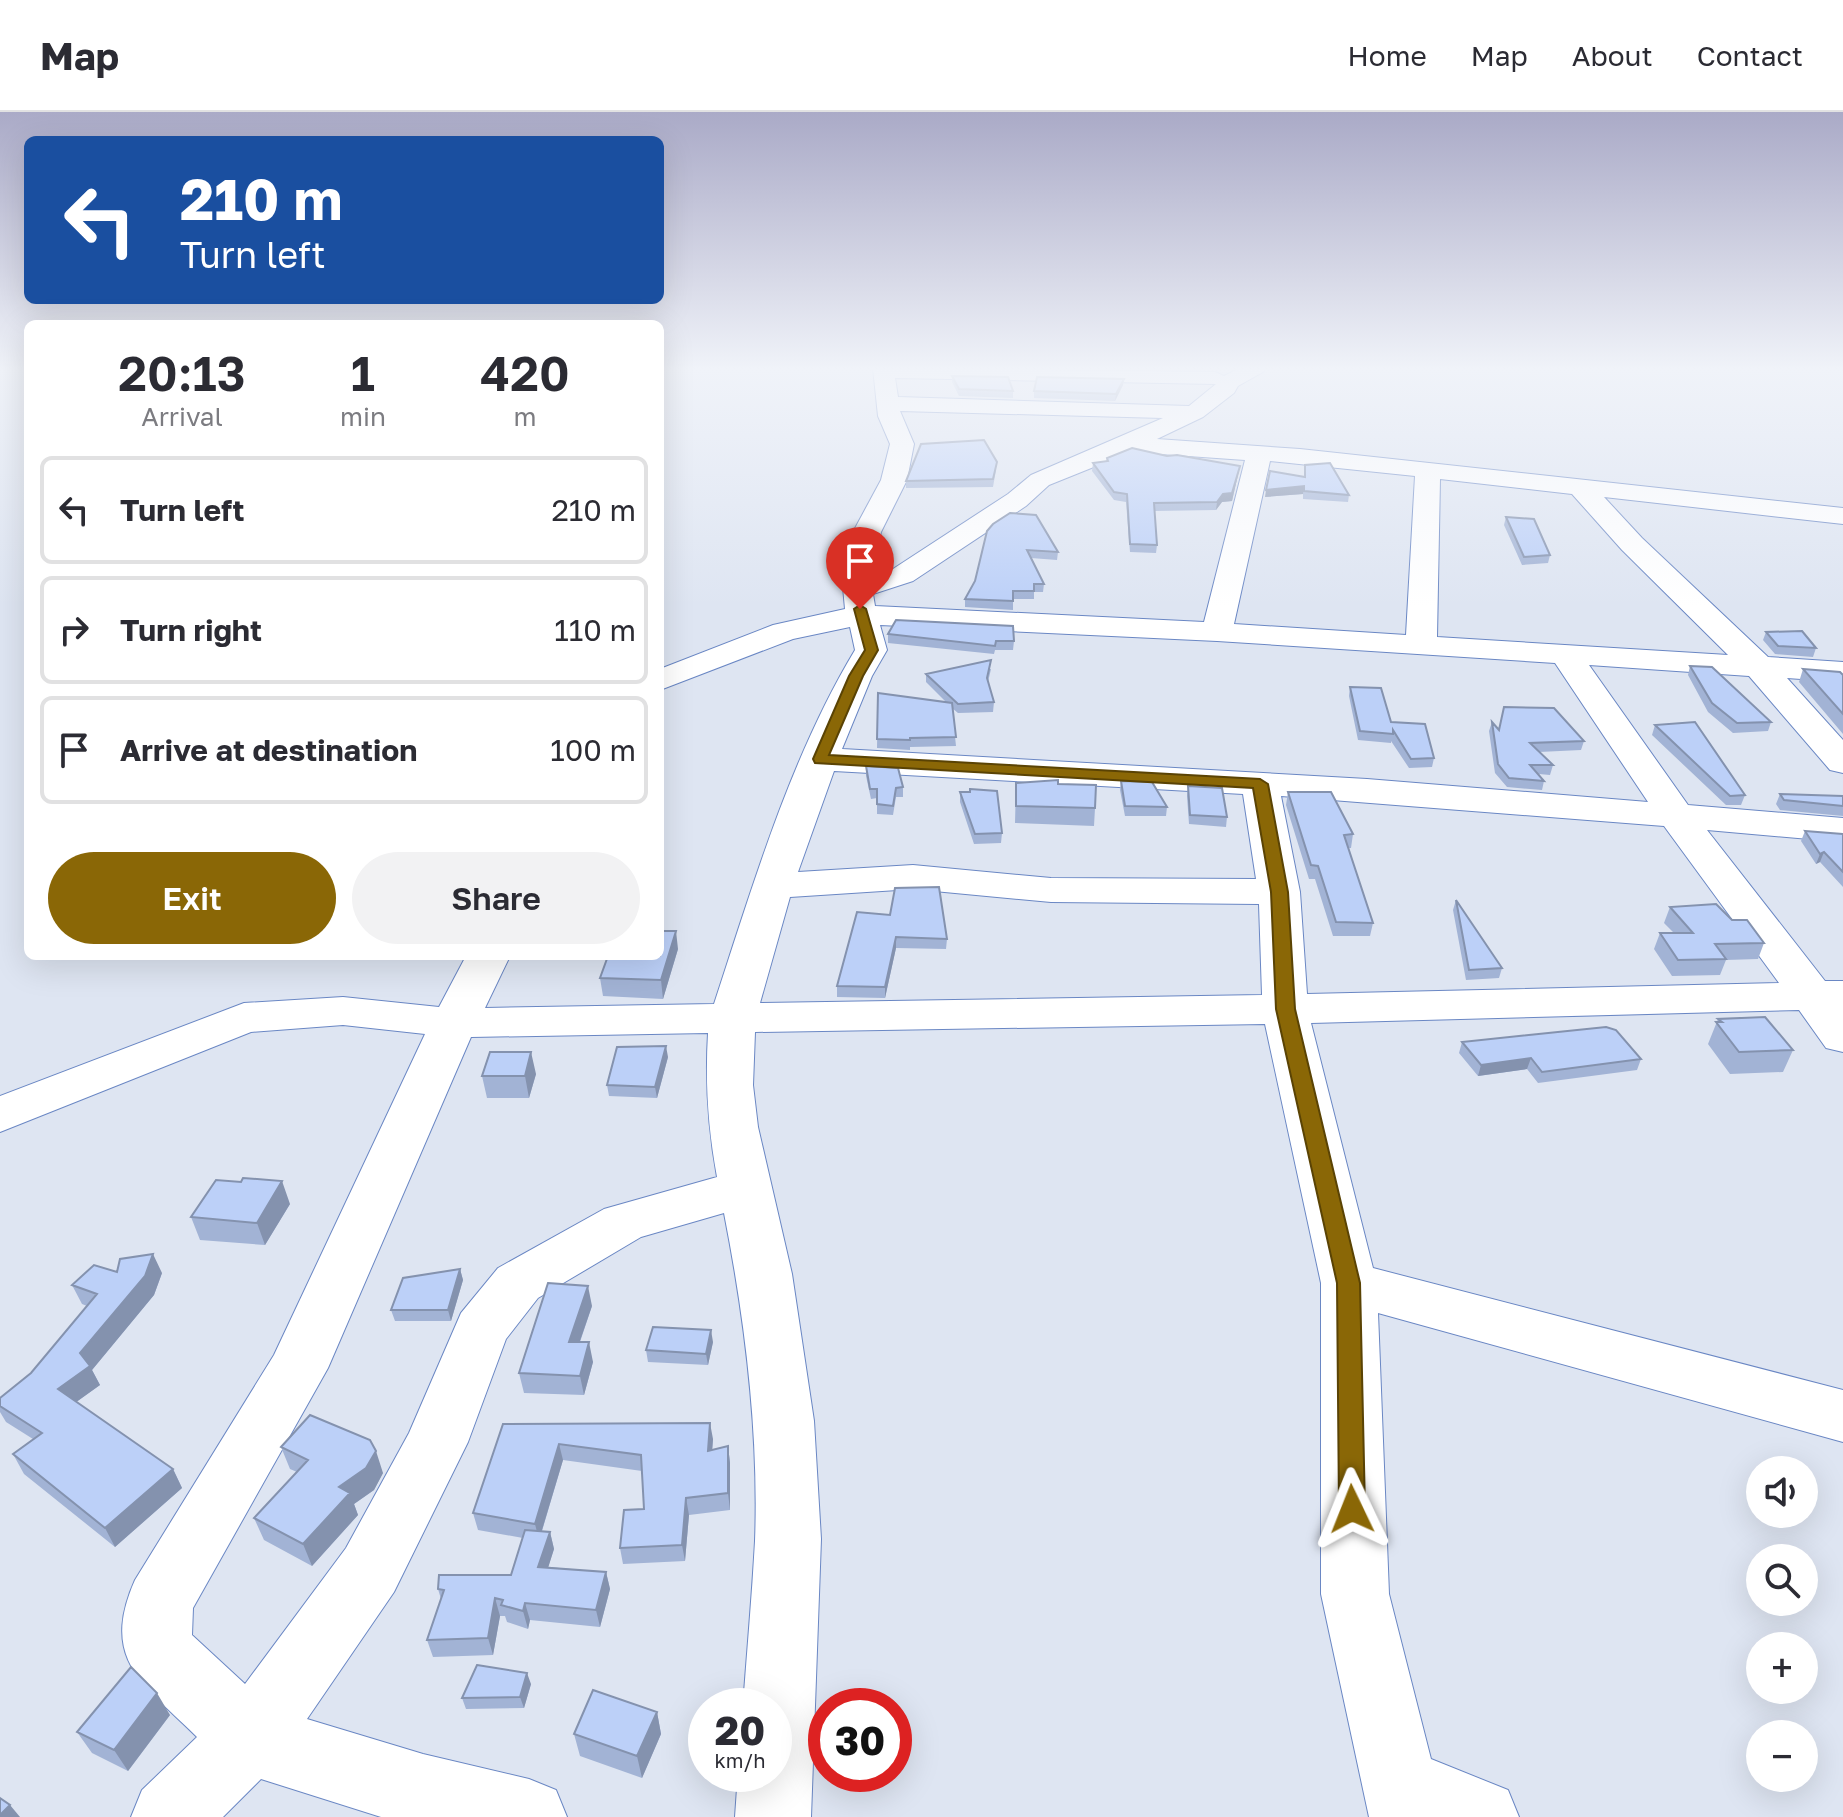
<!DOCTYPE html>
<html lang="en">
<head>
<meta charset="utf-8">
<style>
	body { margin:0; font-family:"Golos Text",sans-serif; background:#f2f2f3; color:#2b2b33; height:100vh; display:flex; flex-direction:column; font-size:30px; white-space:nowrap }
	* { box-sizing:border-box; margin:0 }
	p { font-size:26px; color:#7c7c81 }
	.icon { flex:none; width:44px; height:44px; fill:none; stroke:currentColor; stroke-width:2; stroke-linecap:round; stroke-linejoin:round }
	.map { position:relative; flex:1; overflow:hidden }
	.side { position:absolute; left:24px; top:208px; width:640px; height:640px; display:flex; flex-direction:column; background:#fff; border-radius:12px; box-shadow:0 8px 32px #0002 }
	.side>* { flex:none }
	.banner { position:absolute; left:24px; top:24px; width:640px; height:168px; border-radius:12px; box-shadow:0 8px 32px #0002; background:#1a4fa0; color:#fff; overflow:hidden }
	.fabs { position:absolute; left:1746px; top:1344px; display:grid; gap:16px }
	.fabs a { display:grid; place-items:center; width:72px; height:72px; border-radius:50%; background:#fff; box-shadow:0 8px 32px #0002; font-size:40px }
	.speed { position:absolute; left:688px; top:1576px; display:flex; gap:16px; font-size:40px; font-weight:700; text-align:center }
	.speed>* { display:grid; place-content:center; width:104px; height:104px; border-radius:50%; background:#fff; box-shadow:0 8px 32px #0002; line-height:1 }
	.speed small { font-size:20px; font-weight:400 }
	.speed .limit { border:12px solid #d22; background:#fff; color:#111 }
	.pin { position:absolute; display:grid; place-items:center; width:68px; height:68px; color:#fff; margin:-82px -34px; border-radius:50% 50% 50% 0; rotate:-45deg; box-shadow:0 0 8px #0007 }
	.pin .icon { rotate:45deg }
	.me { position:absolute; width:88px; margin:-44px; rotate:358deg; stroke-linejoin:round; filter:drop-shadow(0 0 6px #0008) }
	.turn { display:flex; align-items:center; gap:28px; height:168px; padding:0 24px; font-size:36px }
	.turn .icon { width:104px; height:104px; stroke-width:2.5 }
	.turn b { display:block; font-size:56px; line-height:68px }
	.eta { display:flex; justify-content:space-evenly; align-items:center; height:136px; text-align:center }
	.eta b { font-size:48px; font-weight:600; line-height:56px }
	.cta { display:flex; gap:16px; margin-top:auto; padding:16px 24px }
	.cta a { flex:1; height:92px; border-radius:48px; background:#8a6706; color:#fff; font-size:32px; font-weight:600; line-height:92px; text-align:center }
	.cta a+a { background:#f2f2f3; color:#2b2b33 }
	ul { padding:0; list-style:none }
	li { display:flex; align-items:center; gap:24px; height:108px; margin:0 16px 12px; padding:0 8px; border:4px solid #e1e1e2; border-radius:12px }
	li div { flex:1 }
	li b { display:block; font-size:30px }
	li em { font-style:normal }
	header { display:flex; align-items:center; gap:48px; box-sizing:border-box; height:112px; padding:0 40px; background:#fff; border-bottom:2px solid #e1e1e2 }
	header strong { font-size:38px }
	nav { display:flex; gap:44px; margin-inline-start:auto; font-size:28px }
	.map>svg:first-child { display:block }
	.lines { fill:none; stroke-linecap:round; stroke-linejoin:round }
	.minor-casing { stroke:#6a87c4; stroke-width:2 }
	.minor { fill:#fff; fill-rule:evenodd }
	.wall { fill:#a2b3d5 }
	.shaded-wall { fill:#8492ae }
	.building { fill:#bcd0f8; stroke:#8492ae; stroke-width:2 }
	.route { fill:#8a6706; stroke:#5a4304; stroke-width:2 }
</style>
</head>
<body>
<header>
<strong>Map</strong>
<nav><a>Home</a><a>Map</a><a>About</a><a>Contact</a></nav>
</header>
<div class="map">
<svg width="1843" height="1705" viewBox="0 0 1843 1705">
	<rect width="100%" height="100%" fill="#dee5f2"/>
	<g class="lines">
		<g class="minor-casing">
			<path id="minor" d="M873,256L1215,260L1224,264L1240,256H1266L1263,260L1238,274L1234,281L1203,305L1157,327L1300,337L1843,396V412L1604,385L1642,426L1768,545L1843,550V570L1787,566L1843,628V661L1830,658L1749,564L1589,553L1688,693L1843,706V730L1707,718L1825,869H1843V940L1826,936L1799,898L1311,911L1373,1156L1843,1278V1330L1378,1201L1389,1482L1431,1647L1508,1678L1519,1705H1369L1321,1482V1171L1265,912L755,920L753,973L758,1015L792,1162L814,1309L821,1427L811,1705H735L738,1662H774V1594H743C747,1539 752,1484 755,1429C759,1320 745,1208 724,1101L641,1125L538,1186L506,1227L468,1330L394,1480L307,1607L423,1642L529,1667L556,1678L567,1705H381L261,1667L223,1705H131L142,1678L197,1625C145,1573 99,1549 135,1468L274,1243L425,922L343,913L251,920L0,1020V984L244,891L343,885L439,895L466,844H510L485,896L714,892C753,773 790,646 855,538L850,515L793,527L660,578V557L773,513L845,497L842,464L853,420L881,368L890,332L878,304ZM895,266L1215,272H1216L1189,294L898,285ZM900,299L1163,306L1031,363L1008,382L893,457L872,464L881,420L907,368L914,332ZM1131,340L1245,348L1204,510L875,494L873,482L913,469L1026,394L1049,373ZM1270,349L1415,364L1406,523L1234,512ZM1440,367L1572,382L1622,438L1728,543L1437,525ZM880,513L1217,529L1555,551L1648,690L1367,667L842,637L872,564L887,538ZM834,659L1243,682L1256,767L1051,766L913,753L798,760ZM1281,684L1664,714L1779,871L1307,882L1300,780ZM913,777L1051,790L1259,792L1262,883L760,891L790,785ZM708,921C705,971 708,1016 717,1065L604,1097L498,1156L461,1201L409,1321L346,1436L245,1572L192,1523L193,1496L328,1256L471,925Z"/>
		</g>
		<use href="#minor" class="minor"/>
	</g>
	<path class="wall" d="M952,264L1013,279V286L959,284L952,270Z
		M1124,267L1123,273L1115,289L1034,286V279Z
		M1167,344L1240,354L1232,389L1222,390L1216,398L1154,399L1157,433L1156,441L1130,440L1126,390L1114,388L1092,359L1093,351L1106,350L1107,346Z
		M1305,353L1349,383L1348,390L1303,387V382L1265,385L1304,365Z
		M996,358L993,375L906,376V369Z
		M1506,405L1550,443L1548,451L1522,453L1504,413Z
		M987,419L1058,440L1057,448L1031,446L1044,472L1043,480H1034V487H1013V498L965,495V487L975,469Z
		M1766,520L1816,536L1813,545L1775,542L1763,528Z
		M888,522L1014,529L1013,538H995L994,542L888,531Z
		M1690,554L1771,610L1768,619L1733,621L1708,600L1688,563Z
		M991,557L988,570L994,590L993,600L958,601L952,596L956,634L910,635V638L877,636L878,581L947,591L926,570V562Z
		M1803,557L1843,563V622L1799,570Z
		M1350,575L1434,646L1432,655L1409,656L1391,629V631L1358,628L1349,584Z
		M1492,610L1499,618L1584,629L1581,638L1539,640L1553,653L1550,663L1539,662L1544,669L1542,678L1507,675L1495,661L1489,619Z
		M1655,613L1745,683L1741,693H1726L1652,623Z
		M866,654L903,675V685H896L893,703L877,702V686L871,687L866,664Z
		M1121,669L1167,695L1166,704H1125L1120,678Z
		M1016,671L1058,672L1095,696L1094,714L1015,711Z
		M1188,674L1227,705L1226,715L1189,712L1187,684Z
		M960,680L1002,721L1001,731L974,732L960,690Z
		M1288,680L1353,722L1351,736H1348L1373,811L1370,824H1333L1315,767H1309L1286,693Z
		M1780,682L1843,684V704L1780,698L1776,692Z
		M1805,719L1843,722V775L1820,750L1816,752L1801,729Z
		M1456,788L1502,856L1499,866L1466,868L1453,798Z
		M1670,795L1732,808L1764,831L1758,847L1726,848L1720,863L1672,864L1654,837L1660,821H1674L1664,811Z
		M857,800L947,827L946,837L896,836L885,886L837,885V874Z
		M678,837L663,887L603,884L600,866Z
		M1718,907L1793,938L1783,960L1730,962L1708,932Z
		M1462,930L1641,947L1637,958L1538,971L1527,957L1478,964L1459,941Z
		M668,945L657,986L609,984L607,973Z
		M536,962L529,986H487L482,964Z
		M290,1092L265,1133L200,1128L191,1105Z
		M460,1157L463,1168L451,1209H395L391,1198Z
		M117,1160L162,1161L154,1183L92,1258L100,1273L76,1290L173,1357L182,1376L115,1435L24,1362L13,1342L33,1327L6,1310L0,1300V1286L31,1261L87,1194L82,1192L72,1173Z
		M592,1194L580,1230L593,1250L584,1283L524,1281L519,1261Z
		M713,1230L708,1253L648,1250L646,1238Z
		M503,1312L713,1327L712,1338L728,1334L730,1351V1398L689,1403L685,1449L623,1452L620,1436L644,1397L642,1359L563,1348L542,1419L550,1420L554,1437L548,1455L606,1460L610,1477L600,1515L530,1508L528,1517L507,1510L505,1504H500L493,1543L433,1545L427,1528L441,1487L438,1477L511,1463L523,1426L478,1418L473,1401Z
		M281,1335L383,1361L374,1378L354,1392L358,1403L312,1454L264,1428L254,1406L297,1360L290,1357Z
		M531,1572L524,1596L466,1597L462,1586Z
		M657,1600L661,1622L642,1666L580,1644L574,1622Z
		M170,1603L128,1659L92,1641L77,1620Z"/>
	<path class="shaded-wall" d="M1124,267L1123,273L1115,289L1116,282Z
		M1240,354L1232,389L1222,390L1216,398L1217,390Z
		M1304,374L1303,382L1265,385L1266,378Z
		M1824,740L1820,750L1816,752L1820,742Z
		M676,819L678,837L663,887L661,868Z
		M896,825V836L885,886V875Z
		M666,934L668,945L657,986L655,975Z
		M531,940L536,962L529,986L525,964Z
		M1531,946L1527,957L1478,964L1481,953Z
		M282,1069L290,1092L265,1133L257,1111Z
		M153,1142L162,1161L154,1183L92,1258L100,1273L68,1296L58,1277L80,1241Z
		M460,1157L463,1168L451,1209L448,1198Z
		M588,1174L592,1194L573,1249L569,1230Z
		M711,1218L713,1230L708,1253L706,1242Z
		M589,1230L593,1250L584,1283L580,1264Z
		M710,1311L713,1327L711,1355L708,1339Z
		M559,1332L563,1348L539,1428L535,1412Z
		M728,1334L730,1351V1398L728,1381Z
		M376,1339L383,1361L374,1378L354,1392L358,1403L312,1454L303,1432L339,1375Z
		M173,1357L182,1376L115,1435L105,1416Z
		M686,1386L689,1403L685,1449L682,1433Z
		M550,1420L554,1437L543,1472L538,1455Z
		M606,1460L610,1477L600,1515L596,1498Z
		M495,1486L500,1504L493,1543L488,1526Z
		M525,1491L530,1508L528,1517L523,1499Z
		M527,1561L531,1572L524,1596L520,1585Z
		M157,1581L170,1603L128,1659L114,1638Z
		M657,1600L661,1622L642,1666L637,1644Z
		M10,1693L20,1705H0V1703Z"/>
	<path class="building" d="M952,264L1008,265L1013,279L959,277Z
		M1037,265L1124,267L1116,282L1034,279Z
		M984,328L997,350L993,367L906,369L921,332Z
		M1132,336L1167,344L1177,343L1240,354L1232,381L1223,382L1217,390L1154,391L1157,433L1130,432L1127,382L1114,380L1093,351L1108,349L1107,346Z
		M1330,351L1349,383L1304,379V374L1266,378L1270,359L1305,365V353Z
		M1010,401L1036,403L1058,440L1027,438L1044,472H1034V479H1013V489L965,487L975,469L987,419L993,412Z
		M1506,405L1534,407L1550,443L1524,445Z
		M896,508L1013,514L1014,529H996L995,534L888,522Z
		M1802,519L1816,536L1778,534L1766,520Z
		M991,548L987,566L994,590L958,592L926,562Z
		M1690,554L1712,555L1771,610L1737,611L1712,591Z
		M1803,557L1840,560L1843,563V602Z
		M1350,575L1381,576L1391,610L1425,612L1434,646L1411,647L1393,618V622L1360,619Z
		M878,581L952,591L956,625L910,626V628L877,627Z
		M1504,595L1554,596L1584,629L1530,631L1553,653H1530L1544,669L1509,666L1498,652L1492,610L1499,618Z
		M1695,610L1745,683L1730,684L1655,613Z
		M866,654L898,656L903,675L896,676L893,694L877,692V677H870Z
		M1058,668V672L1096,673L1095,696L1016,694V671Z
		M1121,669L1152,670L1167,695L1125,694Z
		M1188,674L1222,676L1227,705L1190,703Z
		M970,677L997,679L1002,721L975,722L960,680H970Z
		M1288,680H1331L1353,722L1344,723L1373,811L1336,810L1318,754L1311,753Z
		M1780,682L1843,684V694L1784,688Z
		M1805,719L1843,722V760L1824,740L1820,742Z
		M939,775L947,827L896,825L885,875L837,874L857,800L890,803L895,776Z
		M1456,788L1502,856L1469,858Z
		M1716,792L1732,808H1747L1764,831L1715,832L1726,847L1678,848L1660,821H1693L1670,795Z
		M660,819H676L661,868L600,866L608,844H660Z
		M1765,905L1793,938L1739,940L1716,910H1722L1718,907Z
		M1606,915L1616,918L1641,947L1542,960L1531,946L1481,953L1462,930Z
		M666,934L655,975L607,973L617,935Z
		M490,940H531L525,964H482Z
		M243,1066L282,1069L257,1111L191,1105L216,1068L241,1070Z
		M153,1142L145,1164L80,1241L90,1254L58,1277L173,1357L105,1416L13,1342L42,1321L0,1294V1286L31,1261L97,1182L72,1173L94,1153L117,1160L120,1147Z
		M460,1157L448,1198H391L403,1166Z
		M548,1171L588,1174L569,1230H589L580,1264L519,1261Z
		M653,1215L711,1218L706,1242L646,1238Z
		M310,1303L370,1328L376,1339L366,1356L339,1375L350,1381L303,1432L254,1406L308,1348L281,1335Z
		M710,1311L708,1339L728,1334V1381L686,1386L682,1433L620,1436L624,1398L644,1397L641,1343L559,1332L535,1412L473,1401L503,1312Z
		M525,1418L550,1420L538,1455L606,1460L596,1498L525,1491L523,1499L501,1493L503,1488L495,1486L488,1526L427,1528L444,1478L438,1477L439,1463H511Z
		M477,1553L527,1561L520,1585L462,1586Z
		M131,1555L157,1581L114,1638L77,1620Z
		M593,1578L657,1600L637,1644L574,1622Z
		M0,1686L10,1693L0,1703Z"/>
	<linearGradient id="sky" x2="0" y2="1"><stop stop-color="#aaaac7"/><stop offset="0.52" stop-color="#f0f3f9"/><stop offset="1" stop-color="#f0f3f9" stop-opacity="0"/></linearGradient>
	<rect width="1843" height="494" fill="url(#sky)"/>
	<path class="route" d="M860,493L866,497L878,538L863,564L829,643L1260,667L1268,672L1288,780L1295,897L1360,1171L1365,1397L1361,1405L1352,1409L1343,1405L1339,1397L1337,1171L1276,897L1271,780L1253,676L815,651L813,647L849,564L865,538L854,497Z"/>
</svg>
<div class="fabs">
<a><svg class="icon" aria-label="sound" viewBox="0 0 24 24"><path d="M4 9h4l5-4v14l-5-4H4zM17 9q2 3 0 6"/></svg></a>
<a><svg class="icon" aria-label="search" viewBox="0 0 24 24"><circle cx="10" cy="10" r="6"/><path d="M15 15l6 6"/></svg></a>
<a>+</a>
<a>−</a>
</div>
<div class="speed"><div>20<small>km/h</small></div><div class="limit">30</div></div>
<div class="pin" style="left:860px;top:497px;background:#d93025"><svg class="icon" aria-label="arrive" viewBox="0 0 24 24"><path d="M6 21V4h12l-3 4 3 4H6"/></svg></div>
<svg class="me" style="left:1352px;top:1397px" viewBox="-20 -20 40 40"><path d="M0-17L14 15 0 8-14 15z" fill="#8a6706" stroke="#fff" stroke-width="4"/></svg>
<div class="banner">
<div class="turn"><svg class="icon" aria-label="left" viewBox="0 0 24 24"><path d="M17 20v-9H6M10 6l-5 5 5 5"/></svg><div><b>210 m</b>Turn left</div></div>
</div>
<section class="side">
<div class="eta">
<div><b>20:13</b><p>Arrival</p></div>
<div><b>1</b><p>min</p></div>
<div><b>420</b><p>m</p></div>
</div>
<ul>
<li><svg class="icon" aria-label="left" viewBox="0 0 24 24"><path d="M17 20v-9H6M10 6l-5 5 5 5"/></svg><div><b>Turn left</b></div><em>210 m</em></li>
<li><svg class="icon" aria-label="right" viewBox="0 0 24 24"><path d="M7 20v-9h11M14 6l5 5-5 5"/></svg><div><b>Turn right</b></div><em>110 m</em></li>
<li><svg class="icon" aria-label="arrive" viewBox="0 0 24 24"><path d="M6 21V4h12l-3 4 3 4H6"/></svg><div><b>Arrive at destination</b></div><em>100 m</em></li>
</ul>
<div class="cta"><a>Exit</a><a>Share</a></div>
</section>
</div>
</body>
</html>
